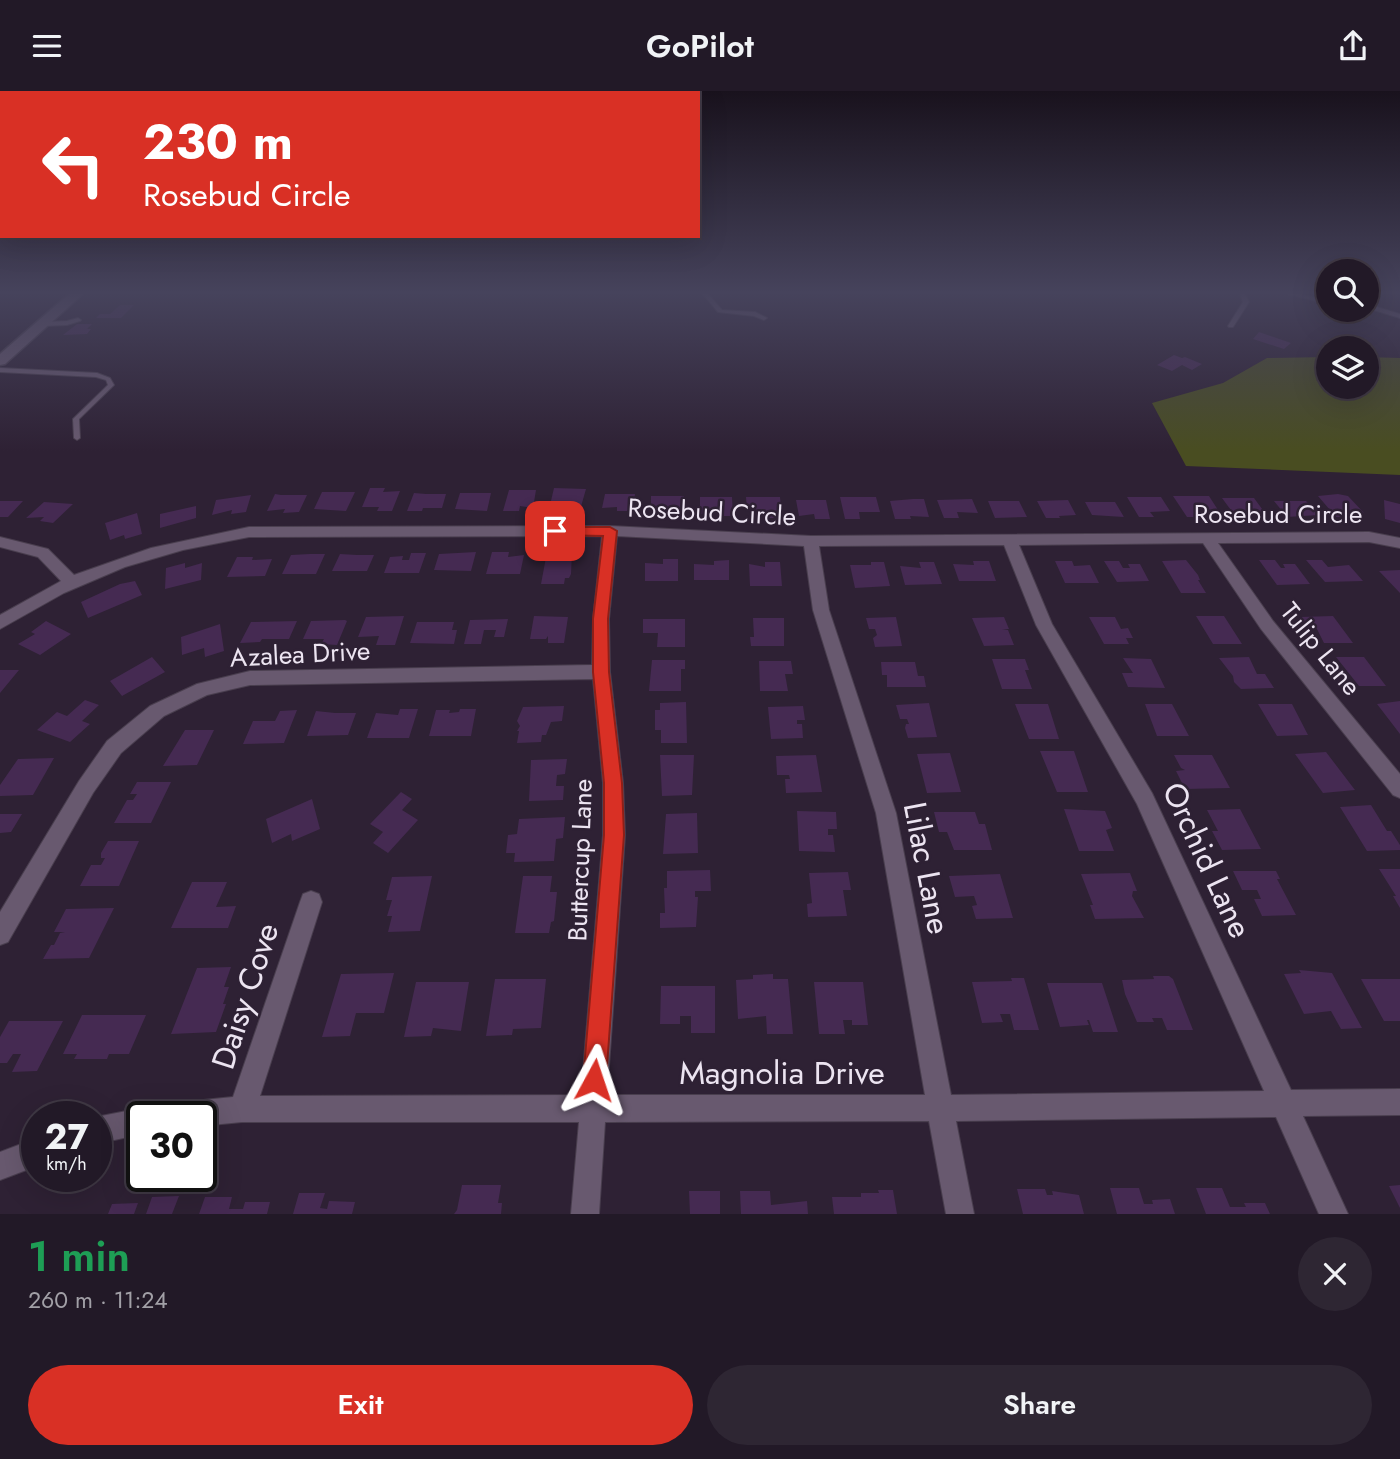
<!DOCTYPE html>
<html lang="en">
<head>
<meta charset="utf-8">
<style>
	body { margin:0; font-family:Jost,sans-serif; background:#2e2633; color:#f1f3f6; height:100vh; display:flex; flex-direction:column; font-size:26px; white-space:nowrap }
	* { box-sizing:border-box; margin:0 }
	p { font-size:23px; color:#a2a0a7 }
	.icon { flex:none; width:38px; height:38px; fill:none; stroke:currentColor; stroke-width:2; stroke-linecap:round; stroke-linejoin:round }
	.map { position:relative; height:1123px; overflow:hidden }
	.panel { display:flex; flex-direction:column; background:#221927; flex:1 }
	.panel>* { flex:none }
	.guide { position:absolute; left:0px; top:0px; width:700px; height:147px; box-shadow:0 7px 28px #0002,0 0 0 2px #3f3844; background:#d93025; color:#fff; overflow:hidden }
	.controls { position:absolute; left:1316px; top:168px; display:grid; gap:14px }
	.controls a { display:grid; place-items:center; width:63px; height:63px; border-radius:50%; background:#221927; box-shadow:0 7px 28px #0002,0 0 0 2px #3f3844; font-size:35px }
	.speed { position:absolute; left:21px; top:1010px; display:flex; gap:14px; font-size:35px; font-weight:700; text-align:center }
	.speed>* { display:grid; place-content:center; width:91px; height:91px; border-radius:50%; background:#221927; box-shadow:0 7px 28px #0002,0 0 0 2px #3f3844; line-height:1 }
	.speed small { font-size:18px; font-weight:400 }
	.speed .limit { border:4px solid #111; border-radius:10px; background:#fff; color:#111 }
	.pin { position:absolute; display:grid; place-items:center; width:60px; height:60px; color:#fff; margin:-30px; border-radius:14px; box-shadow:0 4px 10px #0006 }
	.me { position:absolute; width:77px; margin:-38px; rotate:5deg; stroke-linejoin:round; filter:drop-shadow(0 0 5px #0008) }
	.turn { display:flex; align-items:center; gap:24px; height:147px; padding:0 28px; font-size:32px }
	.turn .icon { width:91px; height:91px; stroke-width:2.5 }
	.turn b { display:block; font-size:49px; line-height:60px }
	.round { display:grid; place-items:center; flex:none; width:74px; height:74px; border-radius:37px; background:#2e2633 }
	.summary { display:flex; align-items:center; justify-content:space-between; height:119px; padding:0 28px }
	h1 { font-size:42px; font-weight:600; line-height:52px; color:#1e9e55 }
	.cta { display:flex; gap:14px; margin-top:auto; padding:14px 28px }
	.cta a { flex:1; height:80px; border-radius:42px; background:#d93025; color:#fff; font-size:28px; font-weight:600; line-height:80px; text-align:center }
	.cta a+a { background:#2e2633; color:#f1f3f6 }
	header { display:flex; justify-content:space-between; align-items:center; height:91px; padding:0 28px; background:#221927; font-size:32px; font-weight:600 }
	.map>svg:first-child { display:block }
	.green { fill:#494d21 }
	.building { fill:#452a52 }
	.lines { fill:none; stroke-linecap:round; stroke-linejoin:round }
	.lane-casing { stroke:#493e4e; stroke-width:2 }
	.street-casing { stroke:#493e4e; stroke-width:2 }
	.secondary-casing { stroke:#493e4e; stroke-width:3 }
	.lane { fill:#68596f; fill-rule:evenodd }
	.street { fill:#68596f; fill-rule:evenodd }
	.secondary { fill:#68596f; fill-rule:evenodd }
	.route { fill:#d93025; stroke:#8d1f18; stroke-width:2 }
	.labels { text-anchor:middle; stroke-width:5; stroke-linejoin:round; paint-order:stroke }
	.street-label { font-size:26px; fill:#ece4f1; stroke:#2e2134 }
	.near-street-label { font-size:32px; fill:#ece4f1; stroke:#2e2134 }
</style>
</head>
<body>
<header><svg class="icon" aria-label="menu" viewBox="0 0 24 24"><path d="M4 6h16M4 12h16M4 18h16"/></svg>GoPilot<svg class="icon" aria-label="share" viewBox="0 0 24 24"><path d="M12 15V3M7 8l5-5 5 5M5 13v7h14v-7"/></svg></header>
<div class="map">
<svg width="1400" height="1123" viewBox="0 0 1400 1123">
	<rect width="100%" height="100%" fill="#2e2134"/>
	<path class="green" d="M1328,266V296H1367V266L1400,267V384L1186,375L1152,312L1223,292L1267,267Z"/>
	<path class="building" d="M120,214H134L121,227H96L100,223H110Z
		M77,233H92L87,238H91L87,243L63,244Z
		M1259,241L1291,252L1284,258L1253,248Z
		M1174,264L1182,267L1185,266L1202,273L1192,279L1182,274L1172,280L1157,274Z
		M370,397H385L383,401L400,400L392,420H377L379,416H362Z
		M554,397L586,398L580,419H567L568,413L550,414Z
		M509,399H536L533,417L520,415L519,420H503Z
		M322,401H355L346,420L314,418Z
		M414,402L426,403H446L442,417H423L422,420H407Z
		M460,402H491L487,420L455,418Z
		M275,403L281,404H307L299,421L283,422L285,418L267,420Z
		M605,403H635L633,420H617V416L602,417Z
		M1338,403L1348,405L1364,422L1346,419L1351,426H1336L1318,405Z
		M251,404L246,421L231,423L232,419L212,424L216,409Z
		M651,405H684V421H669V417L651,420Z
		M1173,405H1209L1218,419L1197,418L1203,426H1187Z
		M700,406H732L733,425H718L717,422L700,423Z
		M746,406H780L782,427H767V420H747Z
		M840,406H876L880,421H859L860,428H845Z
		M1127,406H1161L1170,420L1150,421L1154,426H1139Z
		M1222,407H1254L1265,422L1249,421L1252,426H1236Z
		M913,408H924L929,426L910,425L911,428H895L890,410Z
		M972,408L978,422L957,421L959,427H944L937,409Z
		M796,409H826L830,428H815L814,423L799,425Z
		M1068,409L1076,424L1059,425L1060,427H1046L1037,410Z
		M1384,409L1400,413V432L1385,428Z
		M0,410H23L8,426H0Z
		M988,410H1019L1027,426L995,427Z
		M1274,410H1306L1319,424L1287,426Z
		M44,411L73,413L53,432L40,430L44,426L26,427Z
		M1085,411H1115L1124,426L1092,424Z
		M196,415V427L160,437V423Z
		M137,422L142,443L125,448L124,444L110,449L105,432Z
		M476,461L471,480L434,479L439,463Z
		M492,461H509L508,466L524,464L520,483H486Z
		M547,461H572L571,483L569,487H565L564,493H541Z
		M411,462H426L419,482H384L390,466L403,465L402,469H409Z
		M310,463H325L316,483H282L291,464Z
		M340,463L357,464H374L367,480H332Z
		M237,466H253L252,469L272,468L265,485L227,486Z
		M663,468H678V490H645V472L663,473Z
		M729,469V489H694V473L714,474V470Z
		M1186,469L1198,484L1200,489H1198L1206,502H1181L1162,470Z
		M1259,469H1275L1281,477H1285L1283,473H1295L1310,493L1277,494Z
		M1306,469H1322L1328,476L1349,474L1363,490L1325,491Z
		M973,470H989L996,490H959L953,473L974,474Z
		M1055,470H1072L1074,475L1090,474L1099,492H1065Z
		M1104,470H1119L1123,477H1130L1128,473H1140L1149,490L1117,491Z
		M765,471H780L782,495H750L749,473L765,476Z
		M871,471H884L890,495L855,497L850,474H871Z
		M919,471H934L942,493L905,494L900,475L921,477Z
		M185,472V477L202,472L201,489L165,498L166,477Z
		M1400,479V502L1379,480Z
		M135,490L142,504L88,527L81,511L120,493Z
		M404,525L395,554H376L379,545L358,546L366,526Z
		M534,525L568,526L564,552H548V545L546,548H530Z
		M1196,525H1224L1242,553H1213Z
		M1333,525L1353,552H1324L1317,538L1309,539L1300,526Z
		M896,526L902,555L875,556L873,547L877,544L875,538H869L866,527Z
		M1004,526L1009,538H1002L1008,539L1014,554L984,555L972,527Z
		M1089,526H1115L1121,538L1128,537L1133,547H1126L1129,553H1104Z
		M753,527H784V555H751L750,546H754Z
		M508,528L504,546H494L496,539H484L481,553H464L470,529Z
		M643,528H685V556H657L658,542H643Z
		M345,529L347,530L337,554L321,553L324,548H303L311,530Z
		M46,530L71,543L40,564L18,553L35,543L31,541Z
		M297,530L289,548H262L260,551L240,552L251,531Z
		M417,531H454L452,539H457L454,553L410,552Z
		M220,533L224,560L205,566L204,557L182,564L181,546Z
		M152,566L165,581L122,605L110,590Z
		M1249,566L1257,583H1265L1274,597L1241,598L1234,591L1233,585L1219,567Z
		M1336,566H1364L1386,595H1359Z
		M1123,567L1151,568L1165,597L1128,596L1122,582H1133Z
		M992,568H1025L1029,579H1025L1032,598H1002Z
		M652,569H685V578H681V600H649Z
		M759,570H791L793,583H785L788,600H760Z
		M881,571H915L918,585H924L926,596H887V584H882Z
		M0,579H19L0,602Z
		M85,609L99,614L82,630L90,633L70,651L37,639L57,621L67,625Z
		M1400,610V643L1377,613Z
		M686,611L687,652H661V639H655V619H660V612Z
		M929,612L937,646L908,647L905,637L906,633H909L907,628H900L896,614Z
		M1015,613H1048L1059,648H1029Z
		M1145,613H1172L1189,645H1157Z
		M1258,613H1292L1308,644L1277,645Z
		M564,615L562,630L551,631L546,644H542L541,651L517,652L519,640H517L520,635L517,630L523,616Z
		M803,615L805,629H797V633H802L803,647L771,648L768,616Z
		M400,618H418L409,647H367L376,622L398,624Z
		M460,618H476L471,645H429L436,619H450L449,622L459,621Z
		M297,619L284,652L243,653L253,630H275L280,620Z
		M316,620L335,622H356L348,644L307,645Z
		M185,639H214L197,674L163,675Z
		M1040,660H1074L1088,701H1057Z
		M1326,661L1355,699L1323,702L1295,663Z
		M950,662L961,701L927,702L917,663Z
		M660,664H694L692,704L662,705Z
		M816,664L822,701L786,702L785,688H790L789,684H777L776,665Z
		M1174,664H1212L1230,697L1185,698L1176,680L1185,679L1181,677Z
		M54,667L33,704L0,705V694L18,668Z
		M567,668L565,683L557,684L556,695H564L563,709L529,710L531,669Z
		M137,691H171L151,732H114L127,709H133L137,703H130Z
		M401,701L412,708L402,719L418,729L388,762L373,752L383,741L370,733Z
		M312,708L320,738L292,750L291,743L272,752L266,728Z
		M1371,714L1387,740H1391L1400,754V759L1367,760L1340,716Z
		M1064,718L1105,720L1112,737L1106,739L1114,760H1079Z
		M1240,718L1261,758L1222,759L1212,740H1218L1207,719Z
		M797,720L836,721L837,738H828V744H833L835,761L799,760Z
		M934,721H975L979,733H985L992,759H954L947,741H939Z
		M697,722L698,762L663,763L666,723Z
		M0,723H22L11,741L0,742Z
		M565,726L563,747L556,748L554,770L514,771L515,762H506L508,744L517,743L519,728Z
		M108,750H139L119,795H80L91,774H101L105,767H101V762Z
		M1379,778H1400V817L1393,805H1396Z
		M710,779L711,800H695V806H698L696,836L660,837V822H665L664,797H667V780Z
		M1233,780H1276L1280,788H1277L1296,824L1262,825L1254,808H1261L1257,799H1242Z
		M848,781L851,799H843L847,825L808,826L807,813L812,812L809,782Z
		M1130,782L1137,800H1133L1132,805L1144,827L1095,828L1090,814H1093L1081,783Z
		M1000,783L1013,827L976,828L972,815L977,814L974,805L955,806L949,785Z
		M432,785L420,840L388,841L392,825H387L392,809H386L392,786Z
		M523,785H552L550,801H557L554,830L551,831L549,842H515Z
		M192,791H227L216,816L236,815L228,837H171Z
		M114,817L89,867L43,868L51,854H54L60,842L65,841H54L66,818Z
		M231,876L224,896H229L223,913H226L216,941L171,943L197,877Z
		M1299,879L1332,882L1362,937L1341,938L1331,920L1304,923L1284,883L1301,882Z
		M394,882L384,922H356L350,945L322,946L341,883Z
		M773,883V888H788L793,943H767L766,925L738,928L736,889L753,888V884Z
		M1153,885H1169L1173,888L1193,939H1167L1162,927H1152L1154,931H1137L1125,903L1122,889L1154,888Z
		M1011,887H1024L1039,939H1014L1010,923H1000L1003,931L982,932L972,891L1012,890Z
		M495,888H546L541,937L513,938L512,944L486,945Z
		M1361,888H1400V930H1384Z
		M416,891H469L461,940L433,937L431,945L404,946Z
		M814,891H863L868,934H852V929H843L845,943H819Z
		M1047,892H1102L1118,941H1093L1089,929H1087L1089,934L1060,936Z
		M661,895H715V942H691V925H680V933H660Z
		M82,924H146L129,963H109L107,968H74L77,963H63Z
		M9,930H63L37,980L12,981L21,963H13L7,972H0V946Z
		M462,1094H501L498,1112H502L501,1123H454L457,1119Z
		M1400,1094V1117L1389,1095Z
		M1110,1097H1139L1144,1113H1153L1152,1109L1170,1108L1175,1123H1117Z
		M1196,1097H1222L1230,1116H1246L1244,1112H1265L1270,1123H1206Z
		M1017,1098H1045L1047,1104H1053L1052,1100L1079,1104L1084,1123H1023Z
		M878,1099H893L897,1123H834L832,1106H861V1102H879Z
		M689,1100H720V1123H690Z
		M740,1100H770L771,1114L807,1110L808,1123H741Z
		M299,1102H325L320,1117L327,1118L329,1110L355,1111L352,1123H293Z
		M179,1105L172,1123H146L152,1106Z
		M205,1106H232L229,1118H243L245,1111H270L267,1123H199Z
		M138,1112L134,1123H108L112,1113Z"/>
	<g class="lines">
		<g class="lane-casing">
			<path id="lane" d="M703,203H708L722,219L755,221L767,227L764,229L754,225L718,221Z
				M1240,203H1245L1249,211L1233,236H1229L1228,235L1243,211Z
				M1288,203H1299L1328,209V213Z
				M1367,213L1400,223V227L1367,217Z
				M78,227L81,229L80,230L67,234L43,235L40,233L43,231L67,230Z
				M0,277L97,282L110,287L114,294L79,328L80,347L77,349L74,347L73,328L108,294L106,289L96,286L0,281Z"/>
		</g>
		<g class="street-casing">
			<path id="street" d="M610,435L811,445L1369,441L1400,447V457L1369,451L1218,452L1273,530L1400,683V707L1393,704L1261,538L1203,452L1019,454L1052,533L1152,702L1291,999L1400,998V1024L1303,1025L1348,1123H1319L1276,1026L956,1030L974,1123H946L929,1030L605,1031L599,1123H571L579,1031H242L201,1035V1026H142V1043L96,1053V1026L142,1017L152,1022L155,1017L164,1013L233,1006L300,811L303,803L311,800L319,803L322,811L260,1005L581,1004L603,744V692L593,588L250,594L207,604L164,625L121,662L93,702L8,851L0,854V821L79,690L107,650L150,615L197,593L250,580L592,574L593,528L602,445L249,446L183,459L125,476L64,502L0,538V524L61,490L38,466L0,456V446L48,458L74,484L151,457L249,436ZM617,445L804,455L813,519L876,722L925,1004H607L625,744L623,692L610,581L609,528ZM1004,454L1036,534L1137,713L1264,1000L951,1004L896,722L829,519L819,455Z
				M37,1047V1075L0,1089V1061Z"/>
		</g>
		<g class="secondary-casing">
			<path id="secondary" d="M69,203H83L5,273L0,274V263Z"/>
		</g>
		<use href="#lane" class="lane"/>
		<use href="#street" class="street"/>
		<use href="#secondary" class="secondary"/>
	</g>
	<linearGradient id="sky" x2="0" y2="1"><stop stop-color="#19121d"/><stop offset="0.56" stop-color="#46435c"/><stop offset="1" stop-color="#46435c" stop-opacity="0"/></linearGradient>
	<rect width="1400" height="360" fill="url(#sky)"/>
	<path class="route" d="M555,436H610L617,440L608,528L609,581L622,692L624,744L606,989L603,998L594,1001L586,998L583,989L604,744V692L593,581V528L603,445L550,444V437Z"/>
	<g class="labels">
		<g class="street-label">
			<text transform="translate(712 421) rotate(3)" y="9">Rosebud Circle</text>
			<text x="1278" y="432">Rosebud Circle</text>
			<text transform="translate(1321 558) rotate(51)" y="9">Tulip Lane</text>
			<text transform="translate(300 563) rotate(-3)" y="9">Azalea Drive</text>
			<text transform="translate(580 769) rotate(-88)" y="9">Buttercup Lane</text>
		</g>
		<g class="near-street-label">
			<text transform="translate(1207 769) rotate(65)" y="11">Orchid Lane</text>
			<text transform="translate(927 777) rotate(79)" y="11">Lilac Lane</text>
			<text transform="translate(245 905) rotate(-72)" y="11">Daisy Cove</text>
			<text x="782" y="993">Magnolia Drive</text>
		</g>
	</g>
</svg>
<div class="controls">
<a><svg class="icon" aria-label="search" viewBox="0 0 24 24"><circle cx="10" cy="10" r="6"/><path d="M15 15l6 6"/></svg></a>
<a><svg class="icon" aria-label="layers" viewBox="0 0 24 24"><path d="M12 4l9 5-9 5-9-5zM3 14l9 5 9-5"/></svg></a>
</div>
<div class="speed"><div>27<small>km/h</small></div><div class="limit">30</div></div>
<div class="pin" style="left:555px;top:440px;background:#d93025"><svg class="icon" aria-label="arrive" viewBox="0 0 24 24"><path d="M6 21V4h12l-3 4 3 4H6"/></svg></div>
<svg class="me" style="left:594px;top:989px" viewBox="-20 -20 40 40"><path d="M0-17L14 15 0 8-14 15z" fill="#d93025" stroke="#fff" stroke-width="4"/></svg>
<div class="guide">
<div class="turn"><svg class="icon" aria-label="left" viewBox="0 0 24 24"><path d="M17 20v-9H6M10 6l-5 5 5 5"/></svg><div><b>230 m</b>Rosebud Circle</div></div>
</div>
</div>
<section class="panel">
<div class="summary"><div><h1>1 min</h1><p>260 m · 11:24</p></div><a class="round"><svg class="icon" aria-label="close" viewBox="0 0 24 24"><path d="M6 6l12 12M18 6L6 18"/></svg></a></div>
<div class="cta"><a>Exit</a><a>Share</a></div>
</section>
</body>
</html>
